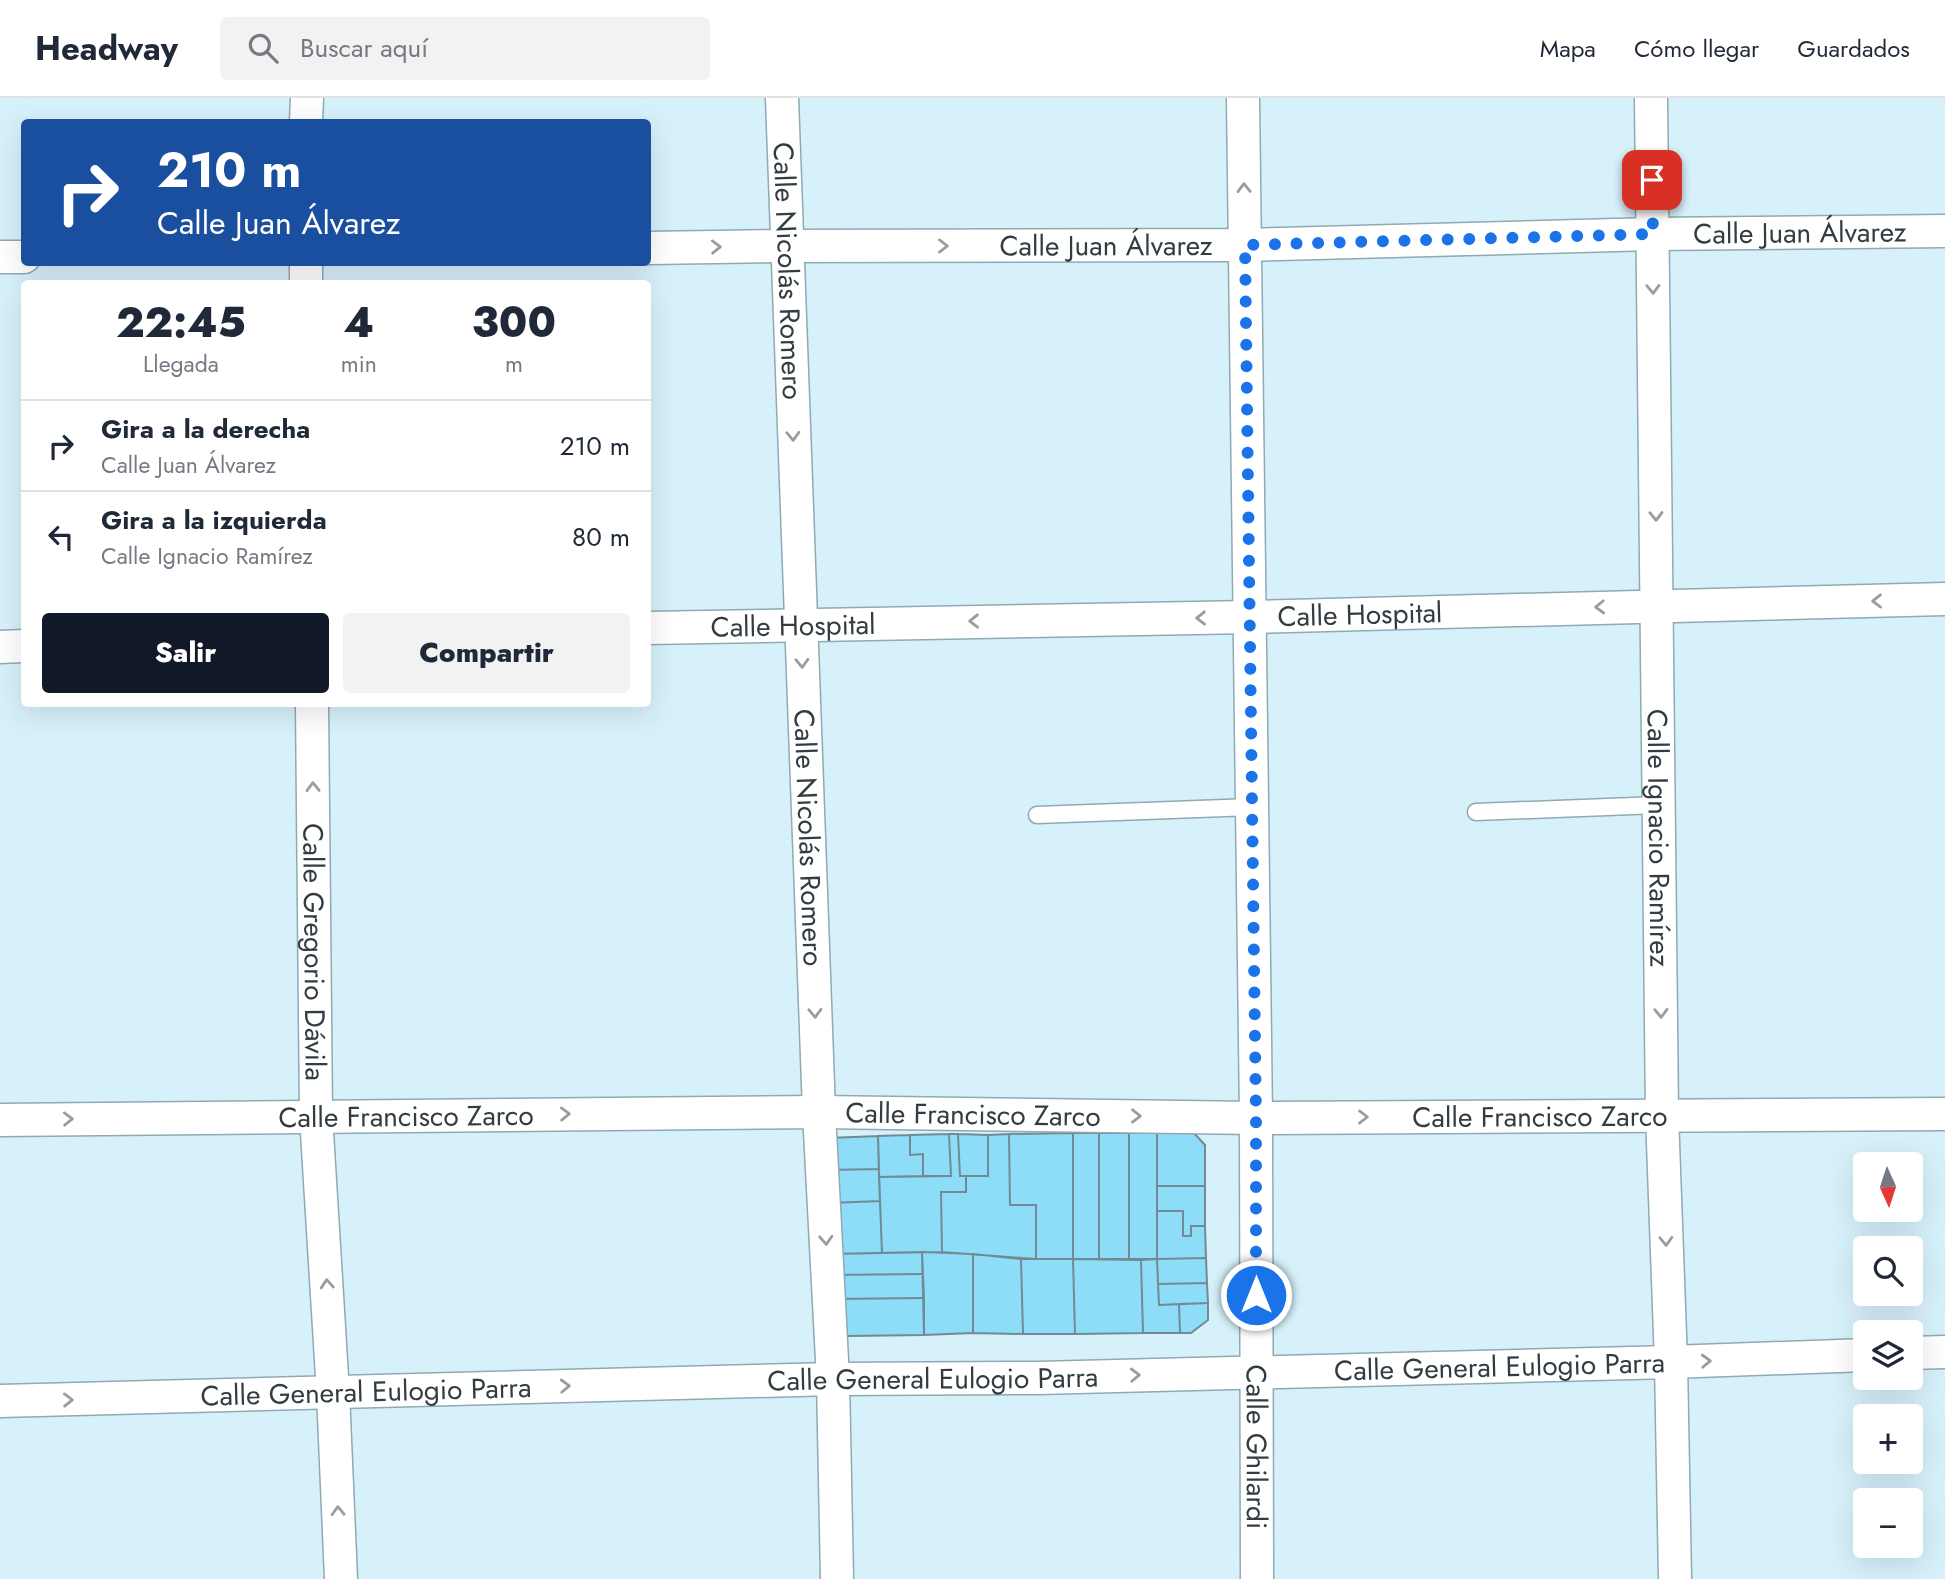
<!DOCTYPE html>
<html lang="es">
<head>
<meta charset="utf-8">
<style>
	body { margin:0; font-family:Jost,sans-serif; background:#f2f2f3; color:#1f2937; height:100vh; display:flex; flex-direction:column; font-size:26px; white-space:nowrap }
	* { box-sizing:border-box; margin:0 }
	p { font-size:23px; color:#747a83 }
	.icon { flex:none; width:38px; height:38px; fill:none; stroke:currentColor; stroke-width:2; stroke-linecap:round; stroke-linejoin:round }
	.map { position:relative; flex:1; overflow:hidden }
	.drawer { position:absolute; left:21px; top:182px; width:630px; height:427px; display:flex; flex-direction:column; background:#fff; border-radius:7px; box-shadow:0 7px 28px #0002 }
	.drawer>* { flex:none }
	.guide { position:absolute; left:21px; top:21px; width:630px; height:147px; border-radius:7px; box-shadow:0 7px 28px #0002; background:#1a4fa0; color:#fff; overflow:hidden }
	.needle { width:46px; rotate:177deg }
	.fabs { position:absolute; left:1853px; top:1054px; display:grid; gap:14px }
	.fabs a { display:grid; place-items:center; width:70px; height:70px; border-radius:7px; background:#fff; box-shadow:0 7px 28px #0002; font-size:35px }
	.pin { position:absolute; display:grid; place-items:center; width:60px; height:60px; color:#fff; margin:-30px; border-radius:14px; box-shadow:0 4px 10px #0006 }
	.me { position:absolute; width:77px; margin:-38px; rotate:0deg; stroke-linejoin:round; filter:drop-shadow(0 0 5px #0008) }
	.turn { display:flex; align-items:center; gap:24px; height:147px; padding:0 21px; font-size:32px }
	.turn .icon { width:91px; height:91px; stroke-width:2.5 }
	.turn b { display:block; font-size:49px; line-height:60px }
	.eta { display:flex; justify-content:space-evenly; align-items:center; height:119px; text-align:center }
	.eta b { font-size:42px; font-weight:800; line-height:49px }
	.primary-button { display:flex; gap:14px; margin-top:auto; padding:14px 21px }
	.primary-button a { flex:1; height:80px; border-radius:7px; background:#111827; color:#fff; font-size:28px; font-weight:800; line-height:80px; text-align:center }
	.primary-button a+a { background:#f2f2f3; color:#1f2937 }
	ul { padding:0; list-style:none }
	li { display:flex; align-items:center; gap:21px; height:91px; padding:0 21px; border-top:2px solid #e0e1e3 }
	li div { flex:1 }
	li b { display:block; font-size:26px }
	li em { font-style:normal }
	header { display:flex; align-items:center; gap:42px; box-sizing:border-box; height:98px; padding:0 35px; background:#fff; border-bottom:2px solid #e0e1e3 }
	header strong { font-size:33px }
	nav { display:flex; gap:38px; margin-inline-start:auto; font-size:24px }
	.search { width:490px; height:63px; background:#f2f2f3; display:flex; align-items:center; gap:18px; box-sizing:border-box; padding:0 24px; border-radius:7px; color:#747a83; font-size:26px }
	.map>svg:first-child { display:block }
	.building { fill:#8dddf8; stroke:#718a93; stroke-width:2 }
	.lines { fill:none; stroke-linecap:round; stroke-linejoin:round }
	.service-casing { stroke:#90a9b3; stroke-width:19 }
	.minor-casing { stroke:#90a9b3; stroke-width:35 }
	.service { stroke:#fff; stroke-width:16 }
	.minor { stroke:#fff; stroke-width:32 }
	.oneway { stroke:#989ea0 }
	.route { stroke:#1a73e8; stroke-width:12; stroke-dasharray:0 21.6 }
	.labels { text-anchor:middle; stroke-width:5; stroke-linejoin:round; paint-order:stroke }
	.street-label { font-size:28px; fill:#323d41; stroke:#f5fafc }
</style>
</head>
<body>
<header>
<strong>Headway</strong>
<div class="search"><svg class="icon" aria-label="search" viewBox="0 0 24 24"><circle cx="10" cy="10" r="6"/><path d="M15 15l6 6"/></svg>Buscar aquí</div>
<nav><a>Mapa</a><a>Cómo llegar</a><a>Guardados</a></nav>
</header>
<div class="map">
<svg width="1945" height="1481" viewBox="0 0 1945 1481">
	<rect width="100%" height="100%" fill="#d7f1fb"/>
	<path class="building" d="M1192,1033L1205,1047V1088H1157V1035Z
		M1073,1035V1161H1036V1107H1010L1009,1036Z
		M1073,1035H1099V1161H1073Z
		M1099,1035H1129V1161H1099Z
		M1129,1035H1157V1161H1129Z
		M949,1036L951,1078H923V1056L910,1057V1037Z
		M949,1036H958L960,1078H966V1094H941L942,1154L882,1155L879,1079L951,1078Z
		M958,1036L988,1037V1078H960Z
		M1009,1036L1010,1107H1036V1161L942,1154L941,1094H966V1078H988V1037Z
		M910,1037V1057L923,1056V1078L879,1079L878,1038Z
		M878,1038L879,1071L829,1072L828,1040Z
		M879,1071L880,1103L830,1105L829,1072Z
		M1157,1088H1205V1128H1191V1138H1183V1113H1157Z
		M880,1103L882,1155L830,1156V1105Z
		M1157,1113H1183V1138H1191V1128H1205L1206,1160L1157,1161Z
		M922,1154L973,1156V1235L924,1237Z
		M922,1154L923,1176L830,1177V1156Z
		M973,1156L1021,1161L1023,1236L973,1235Z
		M1206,1160L1207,1185L1158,1186L1157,1161Z
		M1021,1161H1073L1075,1236H1023Z
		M1073,1161L1141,1162L1143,1235L1075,1236Z
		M1157,1161L1159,1207L1179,1206L1180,1235H1143L1141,1162Z
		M923,1176L924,1200L831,1201L830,1177Z
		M1207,1185L1208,1205L1159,1207L1158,1186Z
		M924,1200V1237L848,1238L833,1228L831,1201Z
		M1208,1205V1222L1191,1235H1180L1179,1206Z"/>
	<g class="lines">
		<g class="service-casing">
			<path id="service" d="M1476,714L1659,707
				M1037,717L1252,709"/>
		</g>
		<g class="minor-casing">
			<g id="minor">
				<path id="s1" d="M782,0L819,1014L833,1281L837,1481"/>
				<path id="s2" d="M1243,0L1256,1020L1257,1481"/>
				<path id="s3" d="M1651,0L1662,1017L1671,1264L1675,1481"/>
				<path d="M306,24L307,0"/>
				<path id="s4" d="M648,150L786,148L1246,147L1652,136L1945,133"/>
				<path d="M0,159H24"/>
				<path d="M306,164V186"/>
				<path id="s5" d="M648,530L1250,519L1945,501"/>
				<path d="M0,549L24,548"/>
				<path id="s6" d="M312,606L316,1018L333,1295L341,1481"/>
				<path id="s7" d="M0,1022L819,1014L1256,1020L1945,1016"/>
				<path d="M1911,1255L1945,1254"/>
				<path id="s8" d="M0,1303L833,1281L1039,1280L1671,1264L1866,1257"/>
			</g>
		</g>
		<use href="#service" class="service"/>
		<use href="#minor" class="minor"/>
	</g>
	<defs><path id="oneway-chevron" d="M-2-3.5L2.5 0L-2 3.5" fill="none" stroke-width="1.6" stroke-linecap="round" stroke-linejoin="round" transform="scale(1.75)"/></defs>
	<g class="oneway">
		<use href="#oneway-chevron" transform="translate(1244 90) rotate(-91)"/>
		<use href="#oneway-chevron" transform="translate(943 148)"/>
		<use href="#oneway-chevron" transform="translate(716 149) rotate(-1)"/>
		<use href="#oneway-chevron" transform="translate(1653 191) rotate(89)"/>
		<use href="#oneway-chevron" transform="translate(793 338) rotate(88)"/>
		<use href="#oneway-chevron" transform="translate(1656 418) rotate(89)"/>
		<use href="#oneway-chevron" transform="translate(1877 503) rotate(179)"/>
		<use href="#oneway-chevron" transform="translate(1600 509) rotate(178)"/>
		<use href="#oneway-chevron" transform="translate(1201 520) rotate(179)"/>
		<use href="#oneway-chevron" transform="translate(974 523) rotate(179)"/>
		<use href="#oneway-chevron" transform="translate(802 565) rotate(88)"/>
		<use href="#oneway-chevron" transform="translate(313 689) rotate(-91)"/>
		<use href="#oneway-chevron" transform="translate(815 915) rotate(88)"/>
		<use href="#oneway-chevron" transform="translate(1661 915) rotate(89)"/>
		<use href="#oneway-chevron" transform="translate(565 1016) rotate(-1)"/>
		<use href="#oneway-chevron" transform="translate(1136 1018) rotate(1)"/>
		<use href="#oneway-chevron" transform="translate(1363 1019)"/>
		<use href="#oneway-chevron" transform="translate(68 1021) rotate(-1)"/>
		<use href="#oneway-chevron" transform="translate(826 1142) rotate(87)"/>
		<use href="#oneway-chevron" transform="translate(1666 1143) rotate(88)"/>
		<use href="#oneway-chevron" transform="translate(327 1186) rotate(-94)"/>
		<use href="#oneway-chevron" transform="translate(1706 1263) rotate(-2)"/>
		<use href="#oneway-chevron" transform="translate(1135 1277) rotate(-2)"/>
		<use href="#oneway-chevron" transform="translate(565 1288) rotate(-2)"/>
		<use href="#oneway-chevron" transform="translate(68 1302) rotate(-1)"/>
		<use href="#oneway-chevron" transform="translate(338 1413) rotate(-92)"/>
	</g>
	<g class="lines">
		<path class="route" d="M1256,1197V1020L1245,147L1653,136L1652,82"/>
	</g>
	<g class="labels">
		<g class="street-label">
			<text dy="10" stroke="none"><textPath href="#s4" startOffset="1152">Calle Juan Álvarez</textPath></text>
			<text dy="10" stroke="none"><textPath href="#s4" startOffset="458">Calle Juan Álvarez</textPath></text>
			<text dy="10" stroke="none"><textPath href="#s1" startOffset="173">Calle Nicolás Romero</textPath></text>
			<text dy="10" stroke="none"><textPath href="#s5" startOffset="712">Calle Hospital</textPath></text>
			<text dy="10" stroke="none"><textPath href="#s5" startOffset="145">Calle Hospital</textPath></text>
			<text dy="10" stroke="none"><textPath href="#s1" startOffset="740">Calle Nicolás Romero</textPath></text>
			<text dy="10" stroke="none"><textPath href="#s3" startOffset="740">Calle Ignacio Ramírez</textPath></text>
			<text dy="10" stroke="none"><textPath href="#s6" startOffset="248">Calle Gregorio Dávila</textPath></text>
			<text dy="10" stroke="none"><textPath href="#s7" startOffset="973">Calle Francisco Zarco</textPath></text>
			<text dy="10" stroke="none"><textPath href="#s7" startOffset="406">Calle Francisco Zarco</textPath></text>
			<text dy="10" stroke="none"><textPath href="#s7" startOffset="1540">Calle Francisco Zarco</textPath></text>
			<text dy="10" stroke="none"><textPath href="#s8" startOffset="1500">Calle General Eulogio Parra</textPath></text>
			<text dy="10" stroke="none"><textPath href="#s8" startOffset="933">Calle General Eulogio Parra</textPath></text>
			<text dy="10" stroke="none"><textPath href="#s8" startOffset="366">Calle General Eulogio Parra</textPath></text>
			<text dy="10" stroke="none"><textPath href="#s2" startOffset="1349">Calle Ghilardi</textPath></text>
		</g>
	</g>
</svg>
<div class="fabs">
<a><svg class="needle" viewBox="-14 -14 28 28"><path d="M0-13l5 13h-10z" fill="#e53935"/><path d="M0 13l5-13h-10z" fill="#747a83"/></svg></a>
<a><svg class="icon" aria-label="search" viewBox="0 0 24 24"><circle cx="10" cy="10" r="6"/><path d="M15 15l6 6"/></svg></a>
<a><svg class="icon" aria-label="layers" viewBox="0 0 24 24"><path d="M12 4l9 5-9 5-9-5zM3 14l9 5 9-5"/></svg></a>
<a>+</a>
<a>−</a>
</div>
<div class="pin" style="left:1652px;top:82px;background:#d93025"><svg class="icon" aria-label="arrive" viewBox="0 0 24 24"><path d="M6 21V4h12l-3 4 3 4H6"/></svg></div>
<svg class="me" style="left:1256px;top:1197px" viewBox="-20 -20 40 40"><circle r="17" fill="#1a73e8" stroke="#fff" stroke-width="3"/><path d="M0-11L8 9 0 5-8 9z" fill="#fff"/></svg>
<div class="guide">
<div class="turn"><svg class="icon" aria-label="right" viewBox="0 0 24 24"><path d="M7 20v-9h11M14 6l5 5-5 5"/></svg><div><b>210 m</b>Calle Juan Álvarez</div></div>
</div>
<section class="drawer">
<div class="eta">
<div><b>22:45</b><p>Llegada</p></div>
<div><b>4</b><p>min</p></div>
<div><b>300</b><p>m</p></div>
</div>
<ul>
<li><svg class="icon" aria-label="right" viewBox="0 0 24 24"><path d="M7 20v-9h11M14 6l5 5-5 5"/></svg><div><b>Gira a la derecha</b><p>Calle Juan Álvarez</p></div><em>210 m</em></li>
<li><svg class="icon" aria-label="left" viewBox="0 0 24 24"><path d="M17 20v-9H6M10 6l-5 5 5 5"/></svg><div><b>Gira a la izquierda</b><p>Calle Ignacio Ramírez</p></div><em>80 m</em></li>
</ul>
<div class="primary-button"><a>Salir</a><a>Compartir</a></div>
</section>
</div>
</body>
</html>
